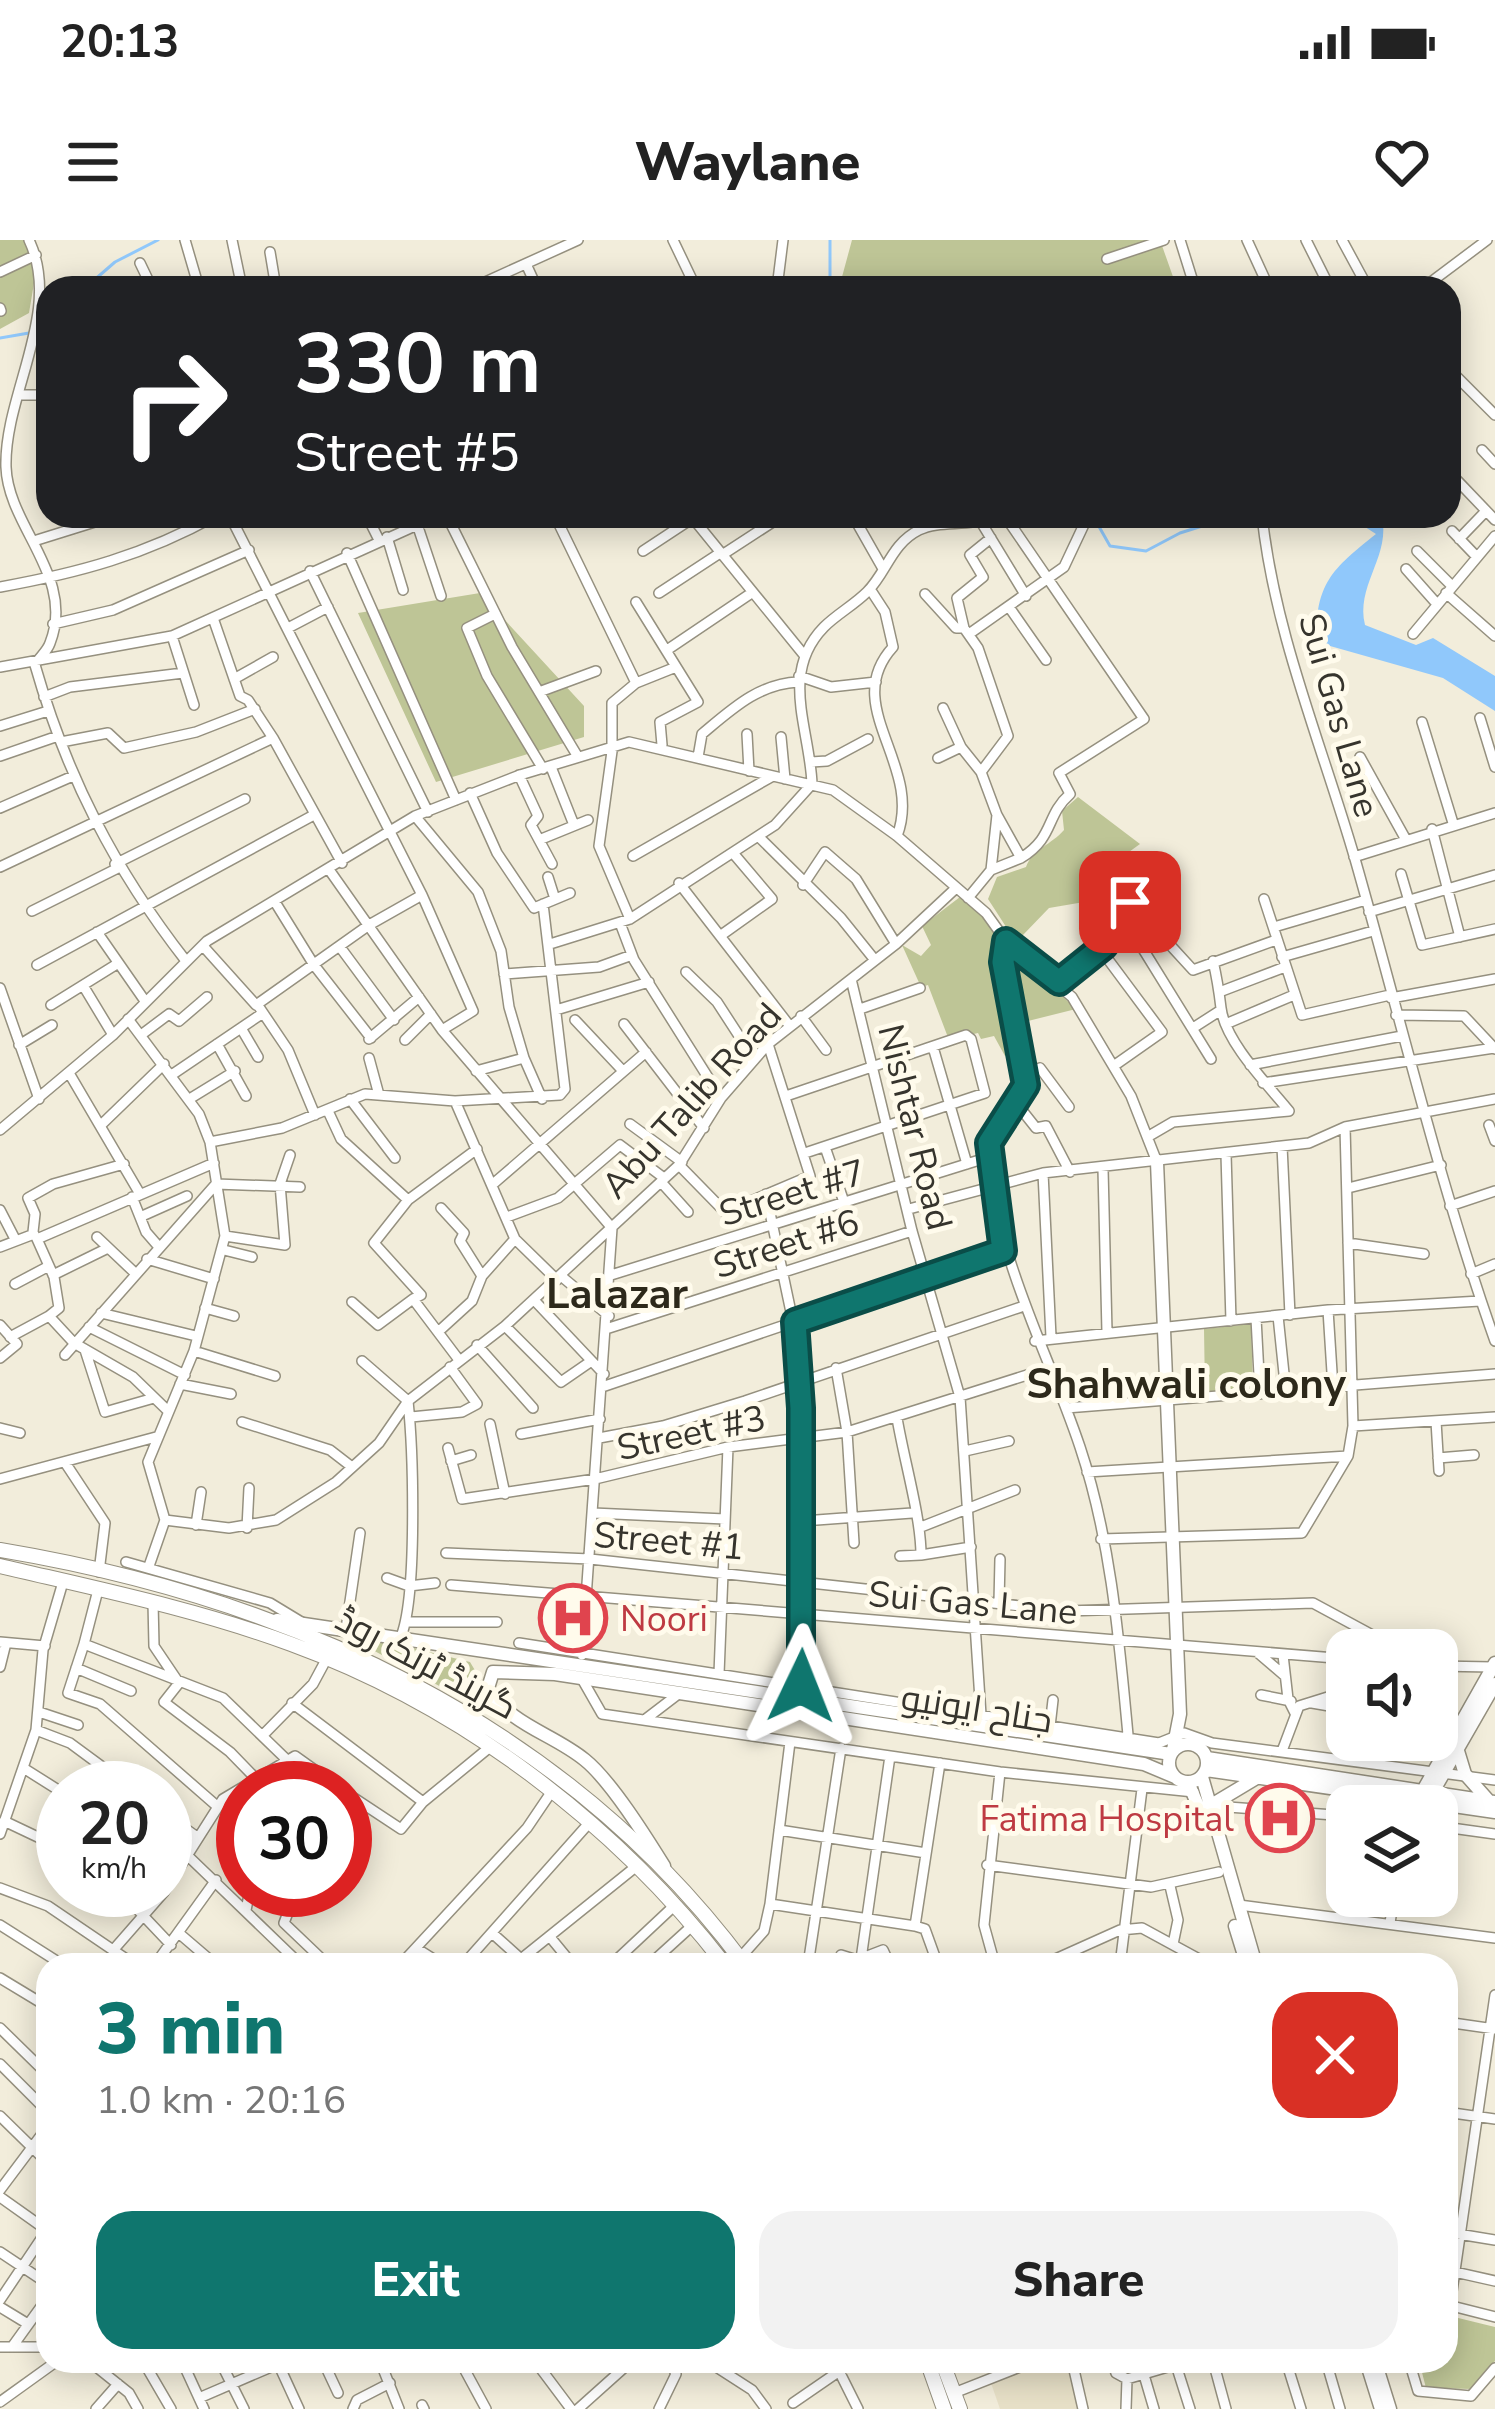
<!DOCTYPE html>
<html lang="en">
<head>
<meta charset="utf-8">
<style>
	body { margin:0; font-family:"Nunito Sans",Cairo,sans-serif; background:#f2f2f2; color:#222; height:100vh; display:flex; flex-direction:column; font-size:45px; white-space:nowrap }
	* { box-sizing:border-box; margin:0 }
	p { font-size:39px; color:#767676 }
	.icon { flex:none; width:66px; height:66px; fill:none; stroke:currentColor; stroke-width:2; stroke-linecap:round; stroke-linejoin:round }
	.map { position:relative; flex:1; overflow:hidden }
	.side { position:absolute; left:36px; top:1713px; width:1422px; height:420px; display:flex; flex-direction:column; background:#fff; border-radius:36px; box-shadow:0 6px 30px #0003 }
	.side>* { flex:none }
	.top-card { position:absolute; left:36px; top:36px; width:1425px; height:252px; border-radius:36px; box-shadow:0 6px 30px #0003; background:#202124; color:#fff; overflow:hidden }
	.controls { position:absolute; left:1326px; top:1389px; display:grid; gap:24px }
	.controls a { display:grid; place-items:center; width:132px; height:132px; border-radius:24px; background:#fff; box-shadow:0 6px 30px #0003; font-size:60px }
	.speed { position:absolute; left:36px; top:1521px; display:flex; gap:24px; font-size:60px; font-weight:700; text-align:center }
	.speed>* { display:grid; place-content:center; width:156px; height:156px; border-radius:50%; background:#fff; box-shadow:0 6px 30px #0003; line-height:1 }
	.speed small { font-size:30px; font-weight:400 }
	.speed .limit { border:18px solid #d22; background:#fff; color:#111 }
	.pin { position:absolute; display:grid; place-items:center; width:102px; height:102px; color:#fff; margin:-51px; border-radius:24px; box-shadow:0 6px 18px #0006 }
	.me { position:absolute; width:132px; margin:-66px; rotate:2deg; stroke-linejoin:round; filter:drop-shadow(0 0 9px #0008) }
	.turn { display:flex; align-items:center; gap:42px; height:252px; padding:0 60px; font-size:54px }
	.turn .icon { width:156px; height:156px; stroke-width:2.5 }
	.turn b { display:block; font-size:84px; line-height:102px }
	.round { display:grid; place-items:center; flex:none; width:126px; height:126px; border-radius:36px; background:#f2f2f2 }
	.headline { display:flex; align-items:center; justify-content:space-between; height:204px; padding:0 60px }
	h1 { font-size:72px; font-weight:800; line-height:90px; color:#0f766e }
	.primary-button { display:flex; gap:24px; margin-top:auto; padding:24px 60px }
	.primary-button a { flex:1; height:138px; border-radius:36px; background:#0f766e; color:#fff; font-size:48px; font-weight:800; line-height:138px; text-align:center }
	.primary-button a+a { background:#f2f2f2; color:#222 }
	.status { display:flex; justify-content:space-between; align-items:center; height:84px; padding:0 60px; background:#fff; direction:ltr }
	.status svg { height:33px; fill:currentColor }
	header { display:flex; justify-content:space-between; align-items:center; height:156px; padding:0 60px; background:#fff; font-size:54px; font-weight:800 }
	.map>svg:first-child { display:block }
	.built { fill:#e7e0c7 }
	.green { fill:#bec596 }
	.water { fill:#90c8fb }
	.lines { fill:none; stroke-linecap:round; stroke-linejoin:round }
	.stream { stroke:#90c8fb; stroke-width:3 }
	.minor-casing { stroke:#95907f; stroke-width:12 }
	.major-casing { stroke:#95907f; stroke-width:15 }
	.highway-casing { stroke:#95907f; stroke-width:16 }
	.minor { stroke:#fff; stroke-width:9 }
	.major { stroke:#fff; stroke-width:12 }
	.highway { stroke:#fff; stroke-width:14 }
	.route-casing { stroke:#0a4d48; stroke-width:30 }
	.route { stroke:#0f766e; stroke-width:21 }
	.labels { text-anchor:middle; stroke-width:10; stroke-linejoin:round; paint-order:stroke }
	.street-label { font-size:36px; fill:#36342d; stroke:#fffbec }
	.health-label { font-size:36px; fill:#be3a42; stroke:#fffbec; text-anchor:start }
	.quarter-label { font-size:42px; font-weight:bold; fill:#2d291b; stroke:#fffbec }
</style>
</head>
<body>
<div class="status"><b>20:13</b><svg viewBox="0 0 49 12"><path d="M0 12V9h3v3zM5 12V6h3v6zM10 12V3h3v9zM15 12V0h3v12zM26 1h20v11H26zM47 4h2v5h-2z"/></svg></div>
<header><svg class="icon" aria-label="menu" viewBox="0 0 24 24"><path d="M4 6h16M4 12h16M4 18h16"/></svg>Waylane<svg class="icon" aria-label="heart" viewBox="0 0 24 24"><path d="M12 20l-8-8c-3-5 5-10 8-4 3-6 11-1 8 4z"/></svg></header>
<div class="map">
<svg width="1495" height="2169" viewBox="0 0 1495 2169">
	<rect width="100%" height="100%" fill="#f2eddb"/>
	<path class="built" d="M1047,2121H1067L1080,2169H1000L991,2143Z"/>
	<path class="green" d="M0,0H26L35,37L29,73L0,89Z
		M852,0H1160L1177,48H839Z
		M480,353L584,466V497L436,542L358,373Z
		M1078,557L1140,604L1122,617L1125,655L1049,668L1022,696L1010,693L988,659L997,637L1026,627C1032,610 1052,604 1064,590L1062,571Z
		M960,657C1015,680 1013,756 1023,807L1005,816L994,796L981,799L978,793L949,800L928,745L921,747L902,705L921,716L931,705L922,686Z
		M1018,715L1076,769L1024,782L1012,718Z
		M1251,1084L1253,1149L1205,1152L1204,1089Z
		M364,1396L470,1422L506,1482L356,1401Z
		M1446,2075L1495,2087V2121L1472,2149L1426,2148L1419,2121H1446Z"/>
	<path class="water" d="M1348,276H1372L1383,283C1387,320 1356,347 1365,385L1416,405L1433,398L1495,436V471L1443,438L1316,402C1316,343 1331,330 1376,294Z"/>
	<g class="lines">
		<path class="stream" d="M85,48L115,22L158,0
			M830,48V0
			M0,98L29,93
			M1093,276L1110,306L1146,311L1180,293L1234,276"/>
		<g class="minor-casing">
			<path id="minor" d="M29,0C63,72 4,154 6,227C8,287 76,337 50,403C47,412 39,417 35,425C67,537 115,630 186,721
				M185,0L199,48
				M232,0L242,48
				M673,0L696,48
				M1180,0L1195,48
				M1247,0L1269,48
				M1306,0L1330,48
				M1342,0L1368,48
				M270,12L276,48
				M1107,19L1164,0
				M140,23L152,48
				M527,26L537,48
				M0,32L36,15
				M472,48L578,0
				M777,48L783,0
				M1423,48L1487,0
				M0,68L1,71
				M1449,129L1495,175
				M20,155H48
				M1482,210L1495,224
				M1452,235L1495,280
				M230,276L422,655L473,771L442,790
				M367,276L379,300
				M447,276L512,407L578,517
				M555,276L636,443
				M691,276L804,415
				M853,276L882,327
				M1262,276C1275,395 1322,505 1355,619C1401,780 1439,943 1495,1101
				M981,282L1026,356
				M417,284L441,356
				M700,287L715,276
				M1452,291L1475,315
				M387,297L403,350
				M1459,299L1486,271
				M37,300L114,276
				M643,311L693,278
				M1417,311L1452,346
				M347,313L456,560
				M722,315L782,276
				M1406,329L1437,364
				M310,331L428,572
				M0,347C78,333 145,315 215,276
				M870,349L885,372L893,407C839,466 924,525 897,596
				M659,353L720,313
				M1446,353L1495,396
				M925,354L956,388H964L957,358L983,337L970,315L991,298
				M636,362L698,462L660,482L662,505
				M1009,367L1046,420
				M495,374L467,388L487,436L543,529
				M53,384L113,370L249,310
				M288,388L328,367
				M964,388L978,408L1008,496L981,532L997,575L991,630L968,658
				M969,394L1064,327L1088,276
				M1413,394L1495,296
				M172,396L194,465
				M667,410L750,354
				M0,427L172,396L437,276
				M799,436L831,447L876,442
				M234,439L273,417
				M539,452L596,431
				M44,457L70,447L183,433
				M943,468L961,507
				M1480,478L1495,527
				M1422,482L1453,583
				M0,486L48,471
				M747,494L749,531
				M781,497L785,539
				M273,498L342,623
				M61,502L108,493L124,508L196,492L255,469
				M612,504V463L636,443L676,427
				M613,504L599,606L630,679
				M0,516L58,496
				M698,517L702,494C732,469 758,444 798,442
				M1360,517L1405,598
				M938,518L961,507L981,532
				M811,522L827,521L868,499
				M551,527L574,585
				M519,535L538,576L531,585L552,624
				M470,553L497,613L534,668L570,653
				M0,568L73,536
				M997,575L1021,618C1055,597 1045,576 1070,554L1059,533L1144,479L1005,276
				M415,576L478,652L501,711L509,767L524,818L542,859
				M1432,589L1460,697
				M758,596L841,678L874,719
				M539,600L588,580
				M633,616L771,537
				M1354,617L1495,573
				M115,624L245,559
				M0,627L273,498L248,460L240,456L213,378
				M991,630L1021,618
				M330,631L442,790L612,988L582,1415
				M1401,634L1422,705L1495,689
				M548,637L555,659
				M679,643L789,785
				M1132,644L1127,658L1193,730L1276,700
				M803,645L825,612L856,639L896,704
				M1264,659L1302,775L1390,755
				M275,662L314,725L371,798
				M32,671L118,628
				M1369,672L1495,635
				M620,683L634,720L721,858
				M1152,685L1172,673
				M1274,687L1366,660
				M1130,688L1211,819
				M97,692L145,761
				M720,696L772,659L733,613
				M1006,702L1003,722L1026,845L989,903C993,1016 1045,1103 1080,1207C1111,1300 1119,1399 1128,1495
				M550,704L630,679L775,585L812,544C810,489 779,433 824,387C837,374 854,365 867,352C887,332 891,304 919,290C941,279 972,288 989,276
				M203,706L256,765L369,685L422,655
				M340,707L394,780
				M1101,710L1162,792L1115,825
				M1282,717L1373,691
				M1213,721C1217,738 1219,751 1221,768C1225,802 1269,846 1289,871
				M37,725L312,576
				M686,732L717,762L754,819
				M504,734L599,727L632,715
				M851,739L912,991L960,1157L981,1475
				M1059,742L1104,706L1110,699L1105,683L1130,662
				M84,747L113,795
				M0,748L39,859
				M1222,751L1285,727
				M1391,758L1495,739
				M257,764L288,810L315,875
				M51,765L117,724
				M860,769L920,748
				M556,770L649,742
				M1396,775L1464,776L1495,809
				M801,776L826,810
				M128,779L199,874L210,902L225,996L194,1111L148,1222L165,1280L149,1326
				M575,780L623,831
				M1228,783L1294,755
				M624,784L704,888
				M241,788L258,817
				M1193,788L1221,770
				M141,795L169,774L179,781L207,757
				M369,799L419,757
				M405,800L431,774
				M217,804L246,856
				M19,805L52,785
				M933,807L967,924
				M369,818L379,855
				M1250,825L1402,796
				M476,831L524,818
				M69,833L140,954
				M173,834L263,773
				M1026,836L1040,828L1069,867
				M1263,843L1494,808
				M786,856L966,795L971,799L985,853L805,913
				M191,858L235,831
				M350,859L395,918
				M455,861L515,999L557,1040
				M1017,864L1036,888L1046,886L1070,932
				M328,871L341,899L408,960
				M630,884L682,922
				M101,885L164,824
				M1489,885L1495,901
				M1345,887L1353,1186
				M0,890L113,795L207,701L415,576L520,535L629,502L833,550L897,596L986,673L1006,701L1072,757L1131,856L1157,922
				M1149,896L1173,882L1289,871
				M210,902L282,888L365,854L455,861L560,855L565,849L543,664
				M1282,906L1290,1075
				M825,907L845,965
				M1226,914L1231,1081
				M679,925L725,972L810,936L768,804
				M1103,929L1107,1092
				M1043,933L1051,1097
				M661,942L688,972
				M493,944L646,812
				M1348,948L1441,925
				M766,954L799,1110L801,1446
				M132,957L146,992L159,1007
				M1450,966L1495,951
				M441,968L464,993L460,1001L482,1036
				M909,969L1043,933L1309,903L1345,887L1495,859
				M0,970L15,999
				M140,977L187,956
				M507,977L558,958L620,905L664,938
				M33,992L35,974L28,958L53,944L124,924
				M225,996L285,1005L280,944L290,915
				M97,997L135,1033
				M1348,1003L1424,1014
				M0,1007L34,994
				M224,1010L252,1017
				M147,1019L214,1039
				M1471,1034L1495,1024
				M53,1035L108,1008
				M611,1035L989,917
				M561,1036L609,1076
				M15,1044L49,1026
				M534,1060L604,1134
				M352,1062L378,1085L413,1059
				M205,1068L234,1076
				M1328,1070L1333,1148
				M101,1073L196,1096
				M1278,1076L1286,1153
				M1256,1078L1260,1154
				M0,1085L17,1104L0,1118
				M505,1086L561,1142L590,1122
				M89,1087L185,1135
				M609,1088L912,991
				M438,1092L472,1061L482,1036L515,999
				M10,1097L49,1076
				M1035,1101L1328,1070L1480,1061
				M477,1105L533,1168
				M85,1110L105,1172L154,1158
				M194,1111L275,1136
				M65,1115L216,944L300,947
				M459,1120L413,1059L421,1055L374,1003L408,960L477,909
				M362,1121L408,1161L505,1086L679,925L721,858L768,804L896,704L955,649
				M836,1128L847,1192L854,1303
				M180,1144L231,1154
				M602,1147L1003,1011
				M1066,1168L1495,1134
				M167,1170L133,1137L74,1103L49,1076L59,1068L54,1037L37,999L214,923
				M411,1177L462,1172L477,1164L450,1127
				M897,1178C904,1220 921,1277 921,1315L900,1316
				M1436,1181L1439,1231
				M242,1182L330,1210L352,1227
				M490,1184L505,1254
				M0,1188L20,1193
				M521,1194L600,1179
				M599,1198L663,1186L745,1161L1021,1067
				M448,1208L462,1259L595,1239L728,1207L847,1192L1046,1129
				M965,1211L1009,1201
				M1438,1218L1474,1215
				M451,1221L471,1215
				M66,1224L105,1283L99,1332
				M1087,1232L1348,1216
				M0,1239L156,1197
				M593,1273L725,1279
				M165,1280L229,1288L276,1280L336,1242L379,1203L408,1161C413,1209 418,1359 400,1399
				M803,1281L912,1273
				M196,1285L201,1252
				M921,1287L1015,1250
				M247,1288L249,1248
				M1101,1299L1302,1293L1348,1216L1353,1186L1495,1177
				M446,1313L590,1319L1067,1371L1313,1363L1400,1410
				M921,1315L971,1307
				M126,1322L270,1363L303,1383
				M387,1338L409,1346L435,1343
				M451,1345L1347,1419
				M98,1350L84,1404L223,1458L287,1520
				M153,1362L154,1406L179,1443L164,1462L230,1512L265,1548
				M999,1362L1000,1319
				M408,1382H497
				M346,1389L360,1293
				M0,1402L45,1406
				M519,1403L1159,1503L1184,1493L1212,1503L1495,1540
				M84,1404L68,1453L100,1464L218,1567
				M1257,1412L1285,1436
				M1283,1415L1288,1459L1295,1473
				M1437,1426L1492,1427
				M0,1427L6,1403
				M76,1428L131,1451
				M719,1434L728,1207
				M582,1439L602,1474L1000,1532L1194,1552
				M1261,1455L1291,1461
				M292,1463L423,1562
				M1312,1463L1347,1469
				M39,1472L78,1485
				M647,1478L681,1452
				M1437,1484L1457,1487
				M36,1490L70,1503L131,1548
				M264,1494L313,1444L327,1418
				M1049,1495L1053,1460
				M790,1502L770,1664L915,1686L940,1523
				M1282,1511L1299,1466L1347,1451
				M25,1529L63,1553
				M345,1552L401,1589L423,1562L490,1507
				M1215,1566L1347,1576
				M165,1574L197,1597
				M4,1581L63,1609
				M1437,1586L1495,1594
				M779,1590L926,1613
				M0,1594L36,1490L43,1410L63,1342
				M188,1616L301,1725
				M987,1625L1151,1647L1219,1632
				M1170,1646L1178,1680L1173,1704
				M0,1648L48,1666L135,1725
				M119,1650L171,1705
				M295,1654L284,1683L328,1725
				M1239,1665L1495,1698
				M246,1670L250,1650
				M1390,1683L1394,1656
				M0,1685L63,1725
				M915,1686L925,1689L938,1725
				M492,1693L521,1719L638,1625
				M181,1695L216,1725
				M550,1697L573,1725
				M115,1708L164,1652L223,1559L295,1516L340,1548
				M416,1708L443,1725
				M841,1715L857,1720L883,1710L890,1725
				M740,1718L764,1691L770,1664
				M861,1719L890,1516
				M162,1725L159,1719L216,1640
				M400,1725L527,1588L552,1551
				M463,1725L590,1582
				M611,1725L675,1665
				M649,1725L693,1685
				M808,1725L841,1508
				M995,1725L984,1685L1000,1532
				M1042,1725L1120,1690L1142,1688L1210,1725
				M1120,1725L1142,1549
				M0,1738L48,1767
				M1446,1782L1495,1789
				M0,1788L48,1835
				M0,1824L48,1872
				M1446,1872L1495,1879
				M0,1876L48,1923
				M0,1950L48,1886
				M0,1957L48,1991
				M1446,1992L1495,2000
				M0,2012L48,2044
				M1446,2030L1495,2041
				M0,2060L47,1990
				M1448,2065L1495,2077
				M1450,2065L1495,1755
				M0,2067L28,2084
				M0,2107H48
				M12,2107L48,2057
				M89,2121L129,2153L138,2169
				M143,2121L171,2169
				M182,2121L204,2169
				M220,2121L244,2169
				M277,2121L299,2169
				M323,2121L338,2153
				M380,2121L399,2169
				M460,2121L486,2169
				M535,2121L571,2169
				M707,2121L752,2150L766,2169
				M1072,2121L1083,2169
				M1112,2121L1116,2133L1127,2139L1188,2121
				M1213,2121L1226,2169
				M1286,2121L1301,2169
				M1326,2121L1340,2169
				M1409,2121L1418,2151L1471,2156L1495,2128
				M1176,2125L1190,2169
				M840,2133L858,2169
				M1144,2135L1154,2169
				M954,2153L1035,2121
				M199,2158L278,2124
				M0,2162L57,2121
				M793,2163L854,2121
				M422,2165L424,2169
				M96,2169L118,2144
				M353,2169L357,2160L390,2143
				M578,2169L626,2126L643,2121
				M659,2169L676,2134L670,2121
				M1126,2169L1127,2139"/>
		</g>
		<g class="major-casing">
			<path id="major" d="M1157,922L1180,1474L1173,1510
				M277,1380L1171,1514
				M1169 1523a19 19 0 1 1 38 0a19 19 0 1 1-38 0Z
				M1458,1511L1465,1534L1488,1560
				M1207,1518L1495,1562
				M1206,1530L1495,1572
				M1202,1537L1256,1725
				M1188,1542L1204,1580
				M1421,1554L1495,1423
				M1430,1557L1495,1444
				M1208,1567L1258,1537
				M664,1626C646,1597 611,1541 585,1520C552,1493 511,1486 488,1448L493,1432L555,1434L1144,1524L1175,1537
				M1235,1686L1247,1725
				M1366,2121L1381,2169
				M1375,2121L1390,2169"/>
		</g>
		<g class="highway-casing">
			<path id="highway" d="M0,1310C292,1359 565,1483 745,1725
				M0,1326C98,1349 196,1369 291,1404C461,1466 614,1582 725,1725
				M927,2121L944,2169
				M942,2121L960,2169"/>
		</g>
		<use href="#minor" class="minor"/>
		<use href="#major" class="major"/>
		<use href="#highway" class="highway"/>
	</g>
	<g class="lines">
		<g class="route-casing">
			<path id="route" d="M801,1446V1168L795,1082L1003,1011L989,903L1026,845L1003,722L1006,701L1059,742L1104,706L1109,699L1106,683L1130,662"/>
		</g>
		<use href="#route" class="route"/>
	</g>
	<defs>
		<g id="hospital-ring" transform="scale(3.45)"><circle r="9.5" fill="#fffbec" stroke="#e0444e" stroke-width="1.5"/><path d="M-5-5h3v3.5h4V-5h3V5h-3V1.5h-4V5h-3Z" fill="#e0444e"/></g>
	</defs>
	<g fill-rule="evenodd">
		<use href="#hospital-ring" x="573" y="1378"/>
		<use href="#hospital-ring" x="1280" y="1578"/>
	</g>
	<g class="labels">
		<g class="street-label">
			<text transform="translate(1340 475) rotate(74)" y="13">Sui Gas Lane</text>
			<text transform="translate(691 860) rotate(-48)" y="13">Abu Talib Road</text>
			<text transform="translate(916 887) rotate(76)" y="13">Nishtar Road</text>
			<text transform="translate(792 952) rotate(-17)" y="13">Street #7</text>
			<text transform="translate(786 1003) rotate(-18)" y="13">Street #6</text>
			<text transform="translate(691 1192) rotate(-12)" y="13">Street #3</text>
			<text transform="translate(669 1300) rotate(5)" y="13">Street #1</text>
			<text transform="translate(973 1362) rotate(5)" y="13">Sui Gas Lane</text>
			<text transform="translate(427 1422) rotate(28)" y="13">گرینڈ ٹرنک روڈ</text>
			<text transform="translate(977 1468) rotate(9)" y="13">جناح ایونیو</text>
		</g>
		<g class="health-label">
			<text x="620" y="1391">Noori</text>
			<text x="1234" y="1591" text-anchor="end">Fatima Hospital</text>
		</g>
		<g class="quarter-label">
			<text x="617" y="1068">Lalazar</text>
			<text x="1186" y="1158">Shahwali colony</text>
		</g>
	</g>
</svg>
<div class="controls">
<a><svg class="icon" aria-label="sound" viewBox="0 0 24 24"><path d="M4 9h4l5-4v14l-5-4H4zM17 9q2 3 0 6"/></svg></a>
<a><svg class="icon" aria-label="layers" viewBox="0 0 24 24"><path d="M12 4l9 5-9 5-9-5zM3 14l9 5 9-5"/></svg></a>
</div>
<div class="speed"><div>20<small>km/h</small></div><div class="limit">30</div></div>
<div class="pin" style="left:1130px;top:662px;background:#d93025"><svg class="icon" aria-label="arrive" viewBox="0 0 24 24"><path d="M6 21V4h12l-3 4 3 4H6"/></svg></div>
<svg class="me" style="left:801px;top:1446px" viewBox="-20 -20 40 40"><path d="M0-17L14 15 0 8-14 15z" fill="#0f766e" stroke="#fff" stroke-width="4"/></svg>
<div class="top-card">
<div class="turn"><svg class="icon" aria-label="right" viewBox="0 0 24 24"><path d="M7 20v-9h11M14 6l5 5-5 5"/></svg><div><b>330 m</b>Street #5</div></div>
</div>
<section class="side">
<div class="headline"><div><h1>3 min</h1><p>1.0 km · 20:16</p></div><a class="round" style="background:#d93025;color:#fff"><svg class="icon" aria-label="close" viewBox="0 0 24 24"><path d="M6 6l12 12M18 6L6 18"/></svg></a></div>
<div class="primary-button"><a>Exit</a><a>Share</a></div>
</section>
</div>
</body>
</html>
